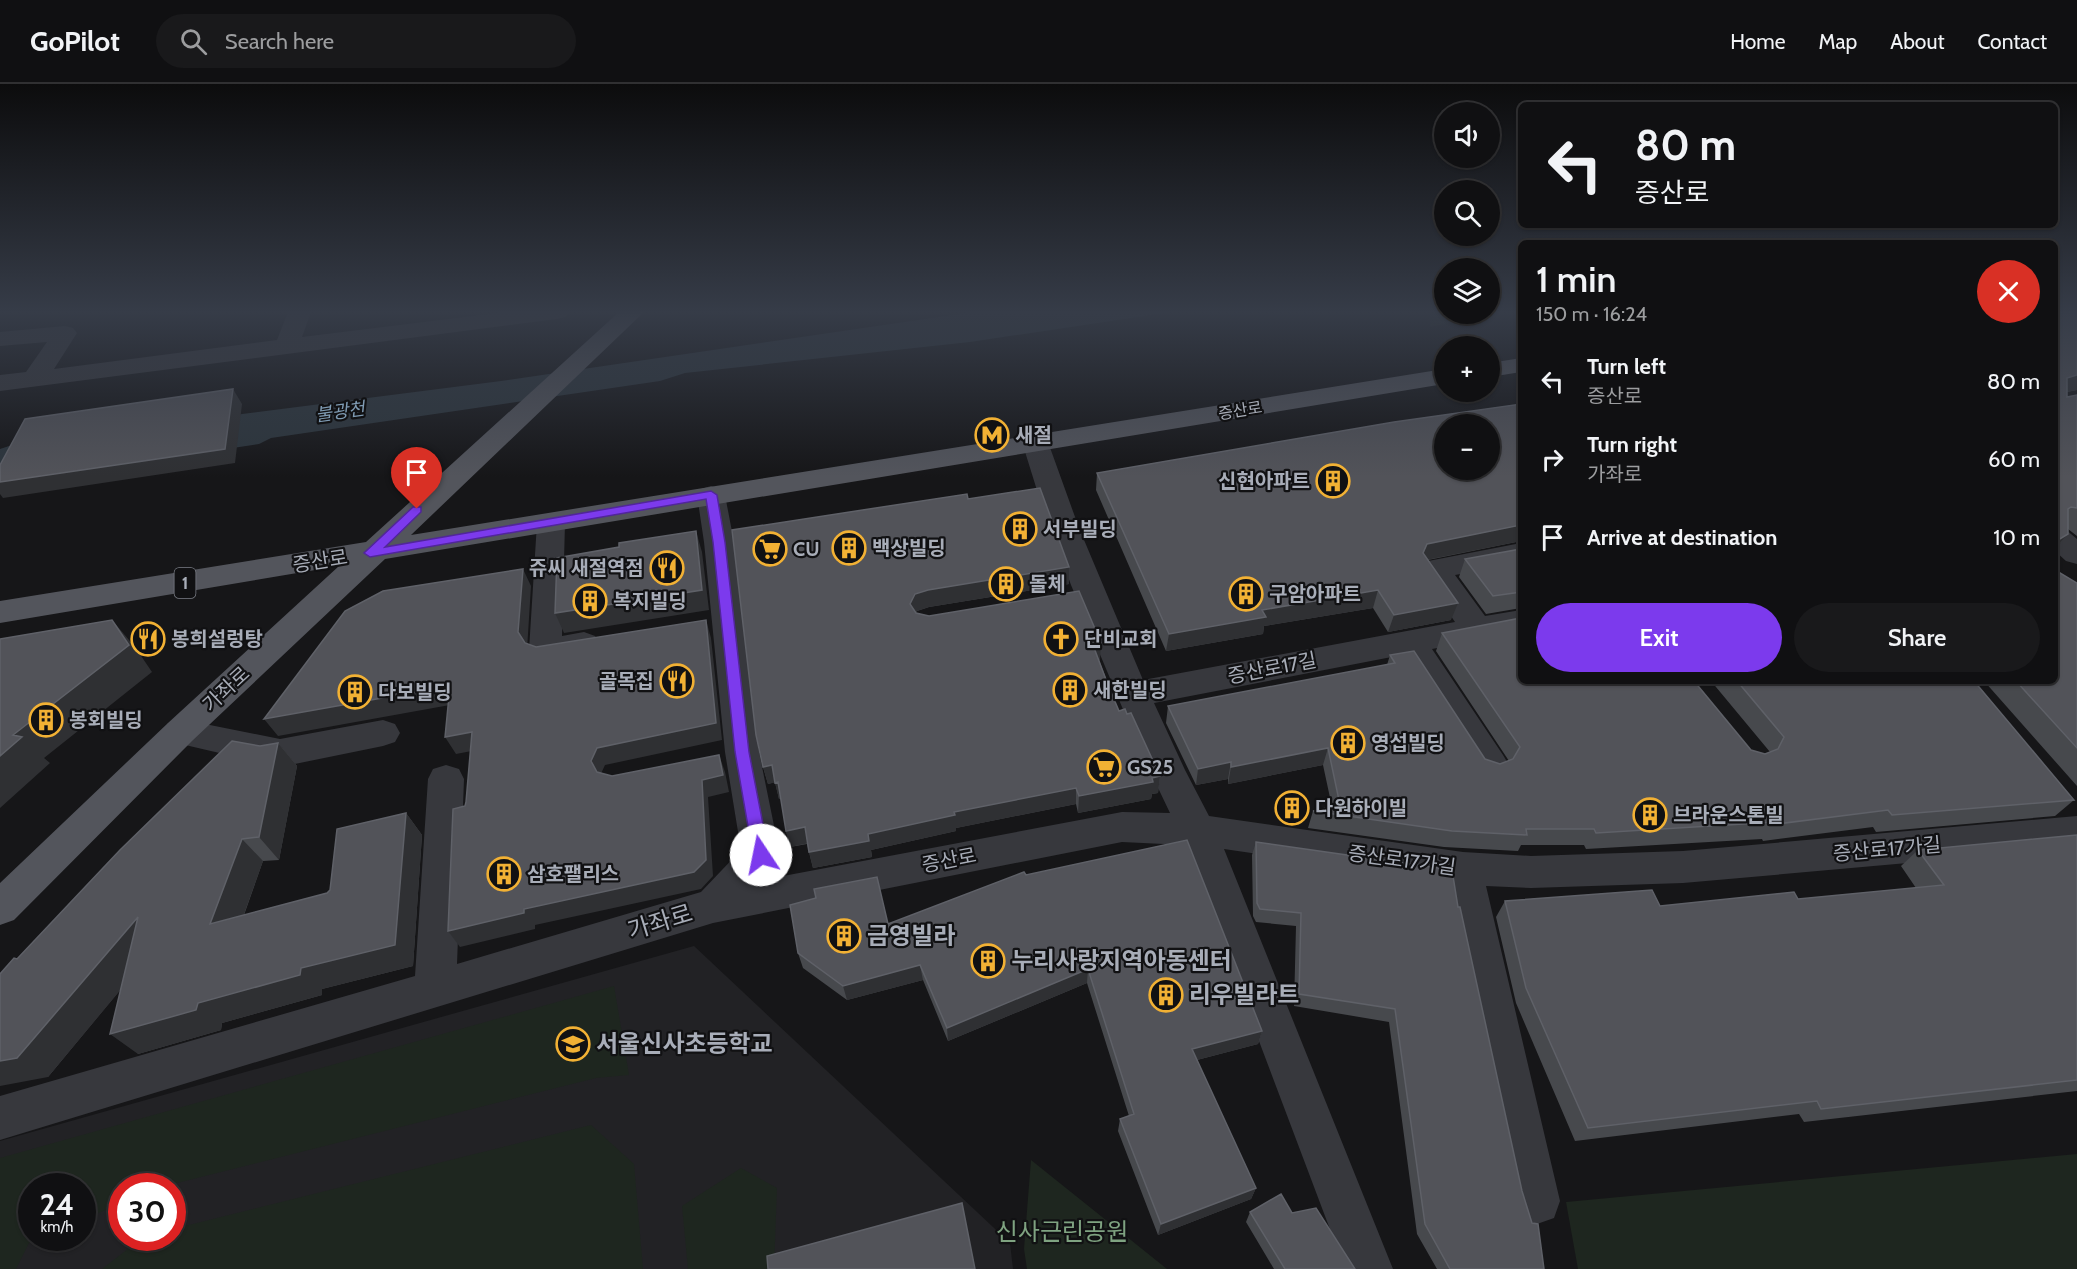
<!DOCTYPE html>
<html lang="en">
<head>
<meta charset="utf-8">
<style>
	body { margin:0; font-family:Cabin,"Noto Sans KR",sans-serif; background:#19191b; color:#f1f3f6; height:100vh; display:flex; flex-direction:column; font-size:22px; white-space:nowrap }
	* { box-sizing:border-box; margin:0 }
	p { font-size:20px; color:#9c9d9f }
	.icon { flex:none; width:33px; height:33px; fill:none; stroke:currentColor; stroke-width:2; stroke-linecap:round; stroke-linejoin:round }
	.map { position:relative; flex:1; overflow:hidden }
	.panel { position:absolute; left:1518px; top:156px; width:540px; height:444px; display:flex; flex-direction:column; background:#101012; border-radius:9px; box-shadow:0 2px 4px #0004,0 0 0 2px #303032 }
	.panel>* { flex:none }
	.hud { position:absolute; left:1518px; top:18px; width:540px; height:126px; border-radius:9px; box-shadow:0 2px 4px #0004,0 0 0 2px #303032; background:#101012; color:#f1f3f6; overflow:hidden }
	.tools { position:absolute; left:1434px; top:18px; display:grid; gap:12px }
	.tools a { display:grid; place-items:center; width:66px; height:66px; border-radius:50%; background:#101012; box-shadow:0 2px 4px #0004,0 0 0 2px #303032; font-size:30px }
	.speed { position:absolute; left:18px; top:1089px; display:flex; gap:12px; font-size:30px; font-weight:700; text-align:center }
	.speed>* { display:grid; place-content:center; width:78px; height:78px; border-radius:50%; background:#101012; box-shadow:0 2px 4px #0004,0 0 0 2px #303032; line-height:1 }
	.speed small { font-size:15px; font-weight:400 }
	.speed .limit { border:9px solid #d22; background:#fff; color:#111 }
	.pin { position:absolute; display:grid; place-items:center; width:51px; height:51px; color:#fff; margin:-62px -26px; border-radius:50% 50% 50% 0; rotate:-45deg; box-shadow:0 0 6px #0007 }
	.pin .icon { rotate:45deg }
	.me { position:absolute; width:66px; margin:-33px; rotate:349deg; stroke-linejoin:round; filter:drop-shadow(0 0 4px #0008) }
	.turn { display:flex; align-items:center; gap:21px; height:126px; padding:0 18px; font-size:27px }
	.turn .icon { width:78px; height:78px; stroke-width:2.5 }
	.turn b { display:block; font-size:42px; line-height:51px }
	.round { display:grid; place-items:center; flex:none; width:63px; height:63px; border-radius:32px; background:#19191b }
	.headline { display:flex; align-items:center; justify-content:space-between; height:102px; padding:0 18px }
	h1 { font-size:36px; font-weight:600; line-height:45px }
	.cta { display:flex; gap:12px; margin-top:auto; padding:12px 18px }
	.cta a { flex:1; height:69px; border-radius:36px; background:#7c3aed; color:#fff; font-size:24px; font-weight:600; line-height:69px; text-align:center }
	.cta a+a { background:#19191b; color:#f1f3f6 }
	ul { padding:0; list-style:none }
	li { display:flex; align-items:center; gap:18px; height:78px; padding:0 18px }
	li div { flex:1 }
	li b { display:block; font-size:22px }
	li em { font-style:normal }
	header { display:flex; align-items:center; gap:36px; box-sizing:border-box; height:84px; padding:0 30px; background:#101012; border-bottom:2px solid #303032 }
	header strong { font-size:28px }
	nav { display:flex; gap:33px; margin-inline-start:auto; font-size:21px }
	.search { width:420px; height:54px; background:#19191b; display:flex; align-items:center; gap:15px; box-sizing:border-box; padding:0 21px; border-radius:33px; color:#9c9d9f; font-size:22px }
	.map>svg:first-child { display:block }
	.built { fill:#222225; fill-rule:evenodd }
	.green { fill:#1e261f }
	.water { fill:#2c353c }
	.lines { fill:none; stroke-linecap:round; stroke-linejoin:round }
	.minor { fill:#37383d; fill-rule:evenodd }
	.major { fill:#53555c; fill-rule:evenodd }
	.wall { fill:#47494d }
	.shaded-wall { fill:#2f3033 }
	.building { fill:#525359; stroke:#5f6168; stroke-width:1.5; fill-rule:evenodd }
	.route { fill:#7c3aed; stroke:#51269a; stroke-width:1.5 }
	.labels { text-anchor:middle; stroke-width:4.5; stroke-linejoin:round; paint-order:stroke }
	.far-street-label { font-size:16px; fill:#a8adb8; stroke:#111113 }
	.far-water-label { font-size:18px; font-style:italic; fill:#7f9bb3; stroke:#111113 }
	.shield { fill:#111113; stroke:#7b7e86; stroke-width:1.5 }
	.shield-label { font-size:18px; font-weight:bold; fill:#a8adb8 }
	.poi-label { font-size:20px; font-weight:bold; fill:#a8adb8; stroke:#111113; text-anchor:start }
	.street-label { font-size:20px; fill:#a8adb8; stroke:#111113 }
	.near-street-label { font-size:24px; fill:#a8adb8; stroke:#111113 }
	.near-poi-label { font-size:24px; font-weight:bold; fill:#a8adb8; stroke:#111113; text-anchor:start }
	.near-park-label { font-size:24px; fill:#7fa381; stroke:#111113 }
</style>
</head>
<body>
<header>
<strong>GoPilot</strong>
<div class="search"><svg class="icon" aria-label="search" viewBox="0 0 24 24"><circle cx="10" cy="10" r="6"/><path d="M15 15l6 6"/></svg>Search here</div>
<nav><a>Home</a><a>Map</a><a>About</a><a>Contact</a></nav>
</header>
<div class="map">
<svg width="2077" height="1185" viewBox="0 0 2077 1185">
	<rect width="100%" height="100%" fill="#161618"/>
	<path class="built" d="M694,862L1010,1159L1013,1185H0V1057ZM32,1102H82V1154H32ZM122,1102H172V1154H122Z"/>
	<path class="green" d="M1430,228H1444V230H1478L1464,232L1463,236L1430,243Z
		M614,902L629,991L596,994L165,1102H122L121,1119L83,1136L82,1102H32V1154H41L29,1159L16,1185H0V1074Z
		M591,1041L634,1080L643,1185H102L142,1154H172L173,1145Z
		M2077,1070V1185H1578L1566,1118Z
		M1031,1076L1167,1185H1027L1024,1165Z
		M741,1084L777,1104L774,1185H688L682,1122Z"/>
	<path class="water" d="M973,228H1171L970,258L685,289L660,297L271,354L259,360L213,367L0,395V365L21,358L501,297Z"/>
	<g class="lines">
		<path class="minor" d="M288,228H311L302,253L505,228H569L565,233L557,235L0,307V291L26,288L47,258L0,262V248L65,242L73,244L77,249L54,285L277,256Z
			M1035,350L1044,352L1048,358L1079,444L1143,596L1455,538L1419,485L1423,478L1521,459V479L1455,491L1485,532L1521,526V548L1432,565L1503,671L1509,681L1503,691L1491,695L1479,691L1402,571L1154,619L1185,686L1209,732L1463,768L1531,772L1683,767L2077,732V764L1683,799L1531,804L1486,802L1560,1117L1554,1134L1537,1140L1520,1134L1514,1117L1447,798L1224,765L1393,1185H1345L1185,761L1122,758L713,839L0,1056V1012L415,892L428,695L433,685L446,681L459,685L464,695L457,880L701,808L741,766L725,668L704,458L697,411L701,405L711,402L721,405L725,411L734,458L759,668L780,771L774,782L762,796L1122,728L1170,729L1140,666L1071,501L1040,416L1022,358L1026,352Z
			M551,430L561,432L565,439L562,552L584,548L595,552L600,560L595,568L545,578L534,574L529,566L537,439L541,432Z
			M2055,442L2065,445L2077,455V480L2066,477L2055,467Z
			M180,635L280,655L383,636L395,640L400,649L395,658L383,662L280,683L168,657L163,648L168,639Z"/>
		<path class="major" d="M619,228H644L411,451L1444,285V300L385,475L192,657L14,836L0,841V799L168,639L339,482L0,539V517L366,458Z
			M1521,274V288L1490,293V279Z"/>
	</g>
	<path class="wall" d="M2077,228V306L2067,308V313L2077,311V452L2068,445V450L2055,465V229Z
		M1521,320V457L1428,476L1451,536L1388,548L1373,524L1264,542L1263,550L1166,567L1096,406L1097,389Z
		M968,415L1069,483V500L929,523L917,527L916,529L1100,576H1099L1119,627L1127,630L1160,692L1158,709L1152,710L1151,715L1078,729L1076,720L956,744V747L871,766L872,773L813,784L807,760L790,763L786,747L781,715H779L775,698L768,700L763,683Z
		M1521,465V524L1486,530L1459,493L1465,475Z
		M2077,499V702L1984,597H2055Z
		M1442,549L1751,666L1765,670L1770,668L1711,597H1974L2074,716L2055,732L1876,748L1873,743L1763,757L1762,755L1586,765L1584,761H1521L1518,767L1444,763L1308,744L1313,727L1332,723L1323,681L1228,700V695L1196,701L1166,639L1168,622L1387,581L1390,571L1485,675L1500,680L1509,677L1436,567Z
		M278,659L297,682L279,776L263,777L244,831L327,809L406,729L422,751L413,882L322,905V911L222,939L221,946L138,970L120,906L48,993L17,875L260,662Z
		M2077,751V1007L1804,1038L1799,1030L1575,1057L1516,919L1496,833L1505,817L1660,822L1798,815L1916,804L1901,782L1918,766Z
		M1256,758L1458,823L1522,1107L1544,1185H1437L1417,1150L1389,938L1294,922L1296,842L1256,838L1253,832L1252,771Z
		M1026,791L1262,947L1258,960L1197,976L1256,1104L1251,1115L1158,1151L1118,1047L1120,1035L1129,1032L1087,899L948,957L923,896L847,916L803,884L798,869L888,840Z
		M1250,1128L1292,1129L1355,1185H1274L1246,1138Z"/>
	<path class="shaded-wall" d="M2077,291V306L2055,310L2067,294Z
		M233,305L242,320L235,379L3,414L0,410V398Z
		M1521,441V457L1421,477L1417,486L1427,460Z
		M696,447L702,468L709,526L564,549L555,529Z
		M2068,450L2055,465V458Z
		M1069,483V500L929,523L917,527L912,537L910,520L915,510L928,506Z
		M523,485L531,502L527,566L518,548Z
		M1378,506L1373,524L1264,542L1263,550L1166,567L1169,550L1262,526Z
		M1458,519L1451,536L1388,548L1394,531Z
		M112,536L135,563L152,588L44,674L50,679L0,724V672L13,651Z
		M706,536L711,554L722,656L605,681L599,694L591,677L597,664Z
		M1101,559L1100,576L1092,578L1093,561Z
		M450,602L461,619L278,652L264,635Z
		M472,648L482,665L456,670L445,653Z
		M278,659L297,682L279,776L259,753Z
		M1328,664L1323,681L1228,700L1231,683Z
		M719,671L725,688L729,708L708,713L713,792L701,805L535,841V845L460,863L448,847L524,825L702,696Z
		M1231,678L1228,695L1196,701L1198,685Z
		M772,681L777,698L768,700L763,683Z
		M1160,692L1158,709L1152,710L1151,715L1078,729L1079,712Z
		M778,698L783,715H779L775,699Z
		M1076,704V720L956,744V747L871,766L872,773L813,784L809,768L868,750L954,728Z
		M406,729L422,751L413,882L322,905V911L222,939L221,946L138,970L110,950L198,919L301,884Z
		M805,743L809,759L790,763L786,747Z
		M242,755L263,777L233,861L210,840Z
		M138,833L163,855L48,993L0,1002V977Z
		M920,881L923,896L847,916L843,902Z
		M1088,885L1087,899L948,957L947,944Z
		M1262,947L1258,960L1189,978L1192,965Z
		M1256,1104L1251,1115L1158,1151L1161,1140Z"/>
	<path class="building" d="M2063,228H2077V291L2067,294V313L2077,311V424L2071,423L2068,425V450L2055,458V229Z
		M233,305L225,365L0,398V381L25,335Z
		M1521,320V441L1427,460L1423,469L1458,519L1394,531L1378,506L1262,526L1266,533L1169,550L1097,389L1394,338ZM1444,340H1490V386H1444Z
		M1040,404L1069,483L928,506L915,510L910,520L916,529L929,532L1079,507L1101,559L1093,561L1108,601L1119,627L1125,625L1127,630L1131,629L1160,692L1152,694L1153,698L1079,712L1076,704L954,728L955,731L868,750L869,757L809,768L805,743L786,747L778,698L775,699L772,681L763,683L756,651L732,446L967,410L968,415Z
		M696,447L702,506L555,529L557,474L619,463V459Z
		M1521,465V508L1493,512L1465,475Z
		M523,485L518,548L525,559L536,563L706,536L716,639L597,664L591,677L597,688L612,692L719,671L723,691L702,696L706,776L694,788L524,825V829L448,847L453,725L465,722L466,718L472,648L445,653L450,602L264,635L345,527L383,507Z
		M2055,486L2077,499V664L2016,597H2055Z
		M1521,534V597H1694L1751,666L1765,670L1778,665L1784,653L1737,597H1974L2074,716L1892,731L1888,726L1777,740L1776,738L1596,749L1594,745H1526L1527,751L1452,747L1313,727L1340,721L1328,664L1231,683V678L1198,685L1168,622L1395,579L1390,571L1414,567L1485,675L1500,680L1513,675L1520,663L1442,549Z
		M112,536L129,561L13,651L22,653L0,672V555Z
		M232,657L260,662L278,659L259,753L242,755L210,840L327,809L330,806L337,745L406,729L395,861L301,884L300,891L198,919L196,926L110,950L138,833L17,974L0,977V890L14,874L17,875L120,766Z
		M2077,751V996L1821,1025L1817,1017L1588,1044L1526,904L1505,817L1652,806L1660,822L1794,808L1798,815L1944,801L1918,766Z
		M1187,756L1262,947L1192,965L1256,1104L1161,1140L1120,1035L1134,1030L1088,885L947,944L920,881L843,902L798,869L790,821L816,814L814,805L877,793L888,840L1024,788L1026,791Z
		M1256,758L1452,786L1458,823H1460L1522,1107L1532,1139L1538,1140L1544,1185H1450L1425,1140L1395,925L1299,910L1301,829L1260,825L1257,819Z
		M1281,1110L1292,1129L1316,1124L1355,1185H1285L1250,1128Z
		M962,1119L975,1185H768L767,1172Z"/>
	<linearGradient id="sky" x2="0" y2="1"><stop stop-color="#0c0c0d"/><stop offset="0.58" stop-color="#363c48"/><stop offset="1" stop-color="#363c48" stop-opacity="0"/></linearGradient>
	<rect width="2077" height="393" fill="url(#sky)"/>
	<path class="route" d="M711,407L717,411L725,458L749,668L769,771L767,776L761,778L756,776L753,771L735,668L713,458L706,415L370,473L364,469L413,423H421V428L385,463Z"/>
	<defs>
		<g id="metro-ring" transform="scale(1.725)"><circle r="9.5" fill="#111113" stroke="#f2b134" stroke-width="1.5"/><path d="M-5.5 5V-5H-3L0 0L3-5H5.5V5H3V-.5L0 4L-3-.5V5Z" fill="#f2b134"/></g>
		<g id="building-ring" transform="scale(1.725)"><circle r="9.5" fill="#111113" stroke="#f2b134" stroke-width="1.5"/><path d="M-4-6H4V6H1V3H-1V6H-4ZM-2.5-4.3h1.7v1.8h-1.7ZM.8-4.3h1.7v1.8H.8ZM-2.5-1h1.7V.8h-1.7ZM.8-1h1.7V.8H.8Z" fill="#f2b134"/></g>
		<g id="supermarket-ring" transform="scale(1.725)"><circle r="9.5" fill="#111113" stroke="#f2b134" stroke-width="1.5"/><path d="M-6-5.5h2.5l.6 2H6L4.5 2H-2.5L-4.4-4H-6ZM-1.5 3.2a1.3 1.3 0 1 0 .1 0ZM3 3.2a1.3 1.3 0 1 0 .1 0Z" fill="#f2b134"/></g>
		<g id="restaurant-ring" transform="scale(1.725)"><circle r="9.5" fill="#111113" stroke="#f2b134" stroke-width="1.5"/><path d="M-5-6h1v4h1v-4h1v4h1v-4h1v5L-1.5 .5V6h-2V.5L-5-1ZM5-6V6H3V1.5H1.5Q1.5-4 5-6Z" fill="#f2b134"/></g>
		<g id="church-ring" transform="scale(1.725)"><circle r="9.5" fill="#111113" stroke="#f2b134" stroke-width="1.5"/><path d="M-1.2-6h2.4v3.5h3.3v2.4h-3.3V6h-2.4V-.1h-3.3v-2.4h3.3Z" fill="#f2b134"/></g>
		<g id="school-ring" transform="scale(1.725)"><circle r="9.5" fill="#111113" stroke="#f2b134" stroke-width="1.5"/><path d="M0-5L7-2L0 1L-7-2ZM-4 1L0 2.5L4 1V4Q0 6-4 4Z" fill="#f2b134"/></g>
	</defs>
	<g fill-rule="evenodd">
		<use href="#metro-ring" x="992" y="351"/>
		<use href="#building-ring" x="1333" y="397"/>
		<use href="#building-ring" x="1020" y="445"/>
		<use href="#building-ring" x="849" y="464"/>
		<use href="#supermarket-ring" x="770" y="465"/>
		<use href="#restaurant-ring" x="667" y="484"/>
		<use href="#building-ring" x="1006" y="500"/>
		<use href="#building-ring" x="1246" y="510"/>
		<use href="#building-ring" x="590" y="517"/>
		<use href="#restaurant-ring" x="148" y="555"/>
		<use href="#church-ring" x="1061" y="555"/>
		<use href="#restaurant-ring" x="677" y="597"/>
		<use href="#building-ring" x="1070" y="606"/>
		<use href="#building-ring" x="355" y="608"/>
		<use href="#building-ring" x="46" y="636"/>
		<use href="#building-ring" x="1348" y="659"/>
		<use href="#supermarket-ring" x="1104" y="683"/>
		<use href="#building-ring" x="1292" y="724"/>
		<use href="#building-ring" x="1650" y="731"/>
		<use href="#building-ring" x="504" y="790"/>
		<use href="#building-ring" x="844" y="852"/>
		<use href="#building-ring" x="988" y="877"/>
		<use href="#building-ring" x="1166" y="911"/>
		<use href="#school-ring" x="573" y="960"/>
	</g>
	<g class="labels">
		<g class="far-street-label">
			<text transform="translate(1240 326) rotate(-9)" y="6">증산로</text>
		</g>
		<g class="far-water-label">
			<text transform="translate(340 328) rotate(-8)" y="6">불광천</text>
		</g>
		<rect class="shield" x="174.5" y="484" width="21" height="30" rx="4.5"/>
		<g class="shield-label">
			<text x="185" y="505">1</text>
		</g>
		<g class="poi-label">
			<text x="1015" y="358">새절</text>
			<text x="1310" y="404" text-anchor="end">신현아파트</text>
			<text x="1043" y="452">서부빌딩</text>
			<text x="872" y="471">백상빌딩</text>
			<text x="793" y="472">CU</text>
			<text x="644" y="491" text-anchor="end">쥬씨 새절역점</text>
			<text x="1029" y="507">돌체</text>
			<text x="1269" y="517">구암아파트</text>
			<text x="613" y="524">복지빌딩</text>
			<text x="171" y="562">봉희설렁탕</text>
			<text x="1084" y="562">단비교회</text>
			<text x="654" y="604" text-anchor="end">골목집</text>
			<text x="1093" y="613">새한빌딩</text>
			<text x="378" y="615">다보빌딩</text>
			<text x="69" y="643">봉회빌딩</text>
			<text x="1371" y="666">영섭빌딩</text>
			<text x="1127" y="690">GS25</text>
			<text x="1315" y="731">다원하이빌</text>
			<text x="1673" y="738">브라운스톤빌</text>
			<text x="527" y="797">삼호팰리스</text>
		</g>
		<g class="street-label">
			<text transform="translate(320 477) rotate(-9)" y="7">증산로</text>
			<text transform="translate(1272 584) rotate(-11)" y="7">증산로17길</text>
			<text transform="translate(226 605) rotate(-43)" y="7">가좌로</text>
			<text transform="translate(1887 765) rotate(-5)" y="7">증산로17가길</text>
			<text transform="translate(949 776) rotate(-11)" y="7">증산로</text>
			<text transform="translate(1402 776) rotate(8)" y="7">증산로17가길</text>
		</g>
		<g class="near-street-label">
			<text transform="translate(660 838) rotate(-17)" y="8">가좌로</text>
		</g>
		<g class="near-poi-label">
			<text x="867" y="860">금영빌라</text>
			<text x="1011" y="885">누리사랑지역아동센터</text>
			<text x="1189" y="919">리우빌라트</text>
			<text x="596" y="968">서울신사초등학교</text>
		</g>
		<g class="near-park-label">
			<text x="1062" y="1156">신사근린공원</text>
		</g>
	</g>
</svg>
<div class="tools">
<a><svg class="icon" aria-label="sound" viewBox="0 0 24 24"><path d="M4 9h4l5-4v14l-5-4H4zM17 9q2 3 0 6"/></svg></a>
<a><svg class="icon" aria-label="search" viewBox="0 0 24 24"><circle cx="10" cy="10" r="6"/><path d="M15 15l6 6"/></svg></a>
<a><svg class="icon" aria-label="layers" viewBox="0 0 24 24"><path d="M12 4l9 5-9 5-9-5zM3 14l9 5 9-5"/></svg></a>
<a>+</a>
<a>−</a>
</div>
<div class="speed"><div>24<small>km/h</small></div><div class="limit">30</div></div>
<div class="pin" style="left:417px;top:425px;background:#d93025"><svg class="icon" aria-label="arrive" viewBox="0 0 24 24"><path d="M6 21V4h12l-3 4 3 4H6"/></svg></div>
<svg class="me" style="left:761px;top:771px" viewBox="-20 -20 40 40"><circle r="19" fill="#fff"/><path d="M0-13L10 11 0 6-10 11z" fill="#7c3aed"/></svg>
<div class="hud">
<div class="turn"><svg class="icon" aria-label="left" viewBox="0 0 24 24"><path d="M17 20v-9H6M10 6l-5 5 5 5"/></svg><div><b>80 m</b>증산로</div></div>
</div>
<section class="panel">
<div class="headline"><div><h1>1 min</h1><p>150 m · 16:24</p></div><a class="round" style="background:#d93025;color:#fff"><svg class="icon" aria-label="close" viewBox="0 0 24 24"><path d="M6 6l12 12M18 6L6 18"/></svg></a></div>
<ul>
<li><svg class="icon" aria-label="left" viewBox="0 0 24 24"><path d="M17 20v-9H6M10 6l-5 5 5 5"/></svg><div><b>Turn left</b><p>증산로</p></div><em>80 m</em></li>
<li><svg class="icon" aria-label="right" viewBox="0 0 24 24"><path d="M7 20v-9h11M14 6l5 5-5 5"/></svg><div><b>Turn right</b><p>가좌로</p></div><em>60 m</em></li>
<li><svg class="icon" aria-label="arrive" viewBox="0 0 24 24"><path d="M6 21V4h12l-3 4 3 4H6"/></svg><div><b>Arrive at destination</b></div><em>10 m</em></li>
</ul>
<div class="cta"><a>Exit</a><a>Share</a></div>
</section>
</div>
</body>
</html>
